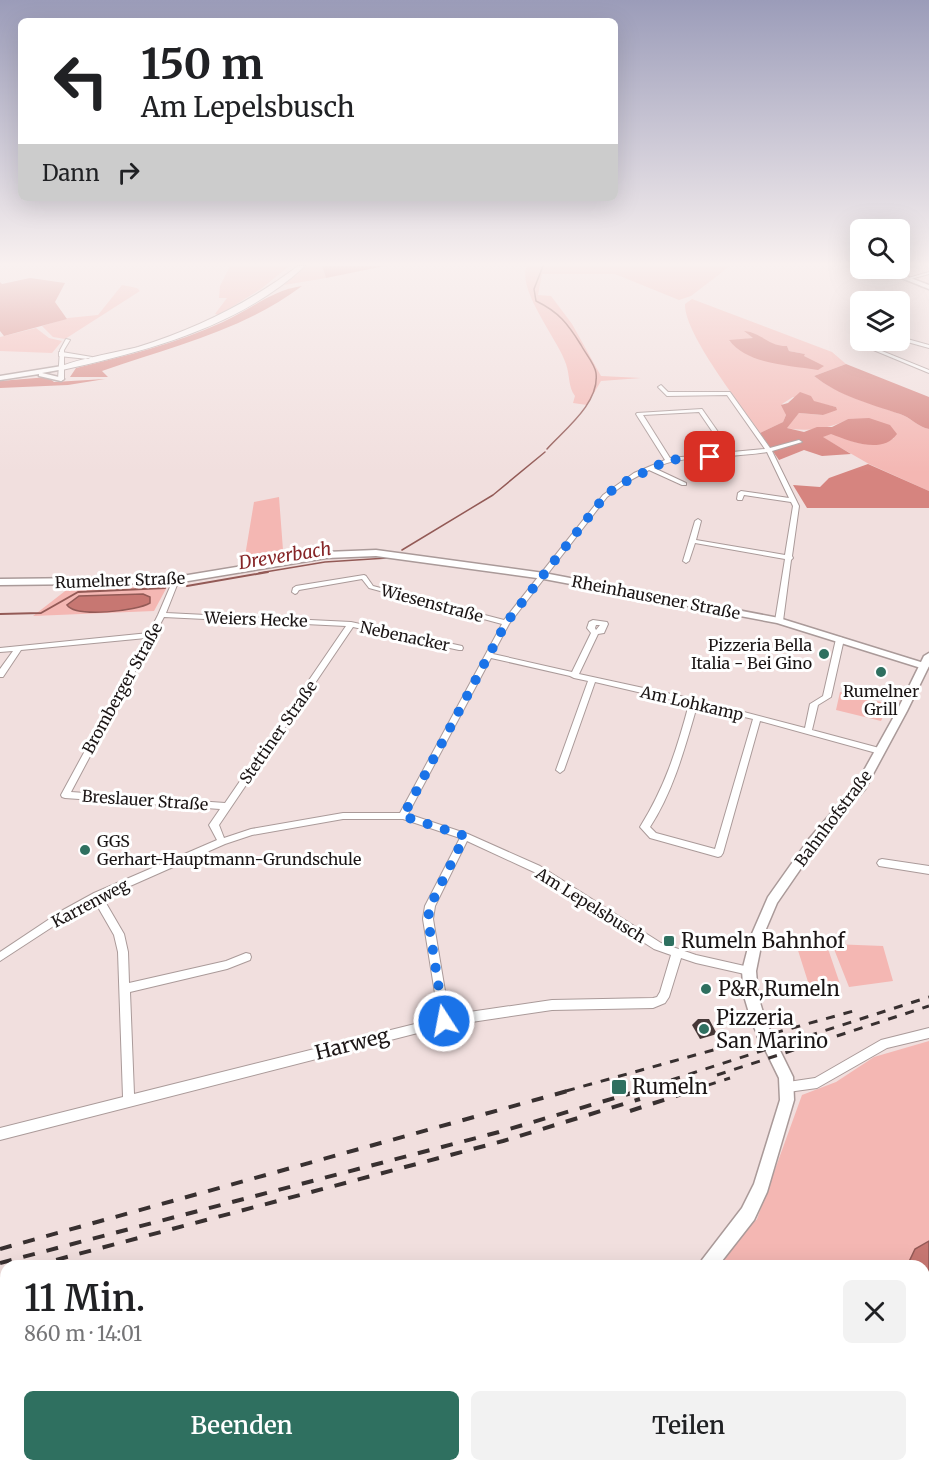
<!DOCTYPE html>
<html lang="de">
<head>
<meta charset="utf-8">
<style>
	body { margin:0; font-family:Merriweather,serif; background:#f2f2f2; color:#202124; height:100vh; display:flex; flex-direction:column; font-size:22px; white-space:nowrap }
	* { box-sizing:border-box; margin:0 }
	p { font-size:20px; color:#757577 }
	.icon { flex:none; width:33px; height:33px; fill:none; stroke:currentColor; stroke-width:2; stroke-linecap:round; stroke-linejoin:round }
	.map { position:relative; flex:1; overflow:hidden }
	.side { position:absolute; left:0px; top:1260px; width:930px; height:212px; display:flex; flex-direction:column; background:#fff; border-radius:18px 18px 0 0; box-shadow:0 6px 24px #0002 }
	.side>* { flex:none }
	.hud { position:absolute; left:18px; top:18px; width:600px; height:183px; border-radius:9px; box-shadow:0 6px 24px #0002; background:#fff; color:#202124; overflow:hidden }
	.controls { position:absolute; left:850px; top:219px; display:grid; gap:12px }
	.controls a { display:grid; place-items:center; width:60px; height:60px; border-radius:9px; background:#fff; box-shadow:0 6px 24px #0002; font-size:30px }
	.pin { position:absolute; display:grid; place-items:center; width:51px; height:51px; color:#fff; margin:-26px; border-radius:12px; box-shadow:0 3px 9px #0006 }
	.me { position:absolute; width:66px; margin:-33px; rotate:349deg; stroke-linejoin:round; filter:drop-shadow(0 0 4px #0008) }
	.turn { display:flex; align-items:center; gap:21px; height:126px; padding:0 24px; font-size:27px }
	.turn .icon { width:78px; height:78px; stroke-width:2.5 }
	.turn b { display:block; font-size:42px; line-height:51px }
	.then { display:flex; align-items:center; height:57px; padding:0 24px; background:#0003; gap:12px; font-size:22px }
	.round { display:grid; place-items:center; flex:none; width:63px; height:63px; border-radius:9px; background:#f2f2f2 }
	.summary { display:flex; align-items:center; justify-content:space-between; height:102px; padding:0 24px }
	h1 { font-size:36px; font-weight:600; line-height:45px }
	.primary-button { display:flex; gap:12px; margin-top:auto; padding:12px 24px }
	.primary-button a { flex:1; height:69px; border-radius:9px; background:#2f7060; color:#fff; font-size:24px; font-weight:600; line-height:69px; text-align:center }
	.primary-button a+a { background:#f2f2f2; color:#202124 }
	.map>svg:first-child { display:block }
	.green { fill:#f4b7b3; fill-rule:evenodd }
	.forest { fill:#d6847f }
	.water { fill:#c77772; stroke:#935a56; stroke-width:1.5 }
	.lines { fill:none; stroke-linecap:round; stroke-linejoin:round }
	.stream-far1 { stroke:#935a56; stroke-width:1.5 }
	.stream { stroke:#935a56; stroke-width:2 }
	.building { fill:#463837 }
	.minor-casing { stroke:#aa9a99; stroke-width:2 }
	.tertiary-casing { stroke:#aa9a99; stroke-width:3 }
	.secondary-casing { stroke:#aa9a99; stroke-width:3 }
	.trunk-casing { stroke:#aa9a99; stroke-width:2 }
	.minor { fill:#fff; fill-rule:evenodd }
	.tertiary { fill:#fff; fill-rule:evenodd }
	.secondary { fill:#fff; fill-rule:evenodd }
	.trunk { fill:#fff; fill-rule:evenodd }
	.rail-far1 { stroke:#383030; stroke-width:3; stroke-dasharray:9 9; stroke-linecap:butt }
	.rail { stroke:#383030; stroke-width:4; stroke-dasharray:12 12; stroke-linecap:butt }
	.route { stroke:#1a73e8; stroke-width:10; stroke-dasharray:0 18 }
	.poi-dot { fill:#2f7060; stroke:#fff; stroke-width:2 }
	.labels { text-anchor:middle; stroke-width:6; stroke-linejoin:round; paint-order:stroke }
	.street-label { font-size:16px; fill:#1b1515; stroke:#fff }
	.poi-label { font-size:16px; fill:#1b1515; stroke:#fff; text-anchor:end }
	.water-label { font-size:18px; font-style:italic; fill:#862527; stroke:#fff }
	.near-poi-label { font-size:20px; fill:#1b1515; stroke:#fff; text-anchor:start }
	.near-street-label { font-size:20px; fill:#1b1515; stroke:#fff }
</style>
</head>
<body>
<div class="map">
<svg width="929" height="1471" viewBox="0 0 929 1471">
	<rect width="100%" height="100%" fill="#f1dfde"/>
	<path class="green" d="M230,266H289L261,289L219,315L215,314L227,298H219L220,286Z
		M306,266H322L326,278L284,285Z
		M527,266H730L691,296L679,300L615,274H542L538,295L551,296L572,324L601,376L641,378L601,381L587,405L573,403L575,396C568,387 570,375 566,364C559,341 516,289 527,266Z
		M122,285L137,288L140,291L65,339L53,337L42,326L68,318L98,315Z
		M692,299L832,352L846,364L814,376C840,396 870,403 900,414C910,417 918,427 929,429V491L869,464L822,437L832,433C852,442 873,451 894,438L848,419C830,429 807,432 786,428L799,413L823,415L836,407L793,397L782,404L786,415L783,422L760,433C742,406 684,334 685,304ZM745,332L773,346H787L789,351L805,354L803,356L823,367L774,363L729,341L754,338Z
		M36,328L49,338L62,341L52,353L0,351V337Z
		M279,497L283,550L245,556L254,502Z
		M167,587L154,611L33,616L69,588Z
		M840,692L889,704L881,721L836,710Z
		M825,940L840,984L809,985L795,941Z
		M832,944L883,946L893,981L849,987Z
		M929,1041V1241L915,1249L907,1266H712L757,1219L802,1095L836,1082L874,1057Z
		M352,1466H444L430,1471H338Z
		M554,1466H880L879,1471H548L555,1468Z"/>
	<path class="forest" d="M322,266H385L326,278Z
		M30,278L65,283L55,302L67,319L4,336L0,331V282L2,284Z
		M302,286C242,331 172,346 102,371L108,377H70L76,368C126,356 175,344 223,322C250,310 272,290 302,286Z
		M744,331C763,333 767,346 787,346L789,351L805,354L804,356L824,366L818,370C789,365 748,365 729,340L753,338Z
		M846,364L929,397V429C918,427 910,417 900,414C870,404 839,396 814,376Z
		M48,377L54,382L105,379L68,385L0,388V381Z
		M800,392L811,396L814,401L836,407L837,410L823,415L799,413L787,428L804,432L817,427H832L848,419L869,418L890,425L897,434C882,455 850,441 831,434L823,437L851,454L822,456L804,450L779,460L760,433L783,422L786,415L781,405L788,403Z
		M868,464L929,491V508H807L793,485L820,487L829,478Z"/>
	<path class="water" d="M143,594L150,597V603C137,611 76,618 67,605L79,596Z
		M929,1241V1471H879L880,1466H924V1266H907L915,1249Z"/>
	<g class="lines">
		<path class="stream-far1" d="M543,266L534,289L536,301C559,312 568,324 581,345C585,353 595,364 596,373C600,403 564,430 547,449
			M402,550L493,495L545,452
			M259,573L325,562L387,558"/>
		<path class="stream" d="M187,586L268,572
			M0,614L41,613L78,592L165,588"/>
	</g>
	<path class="building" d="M698,1019H709L717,1034L700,1039L692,1025Z"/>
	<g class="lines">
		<g class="minor-casing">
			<path id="minor" d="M929,272V274L907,280L905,279Z
				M900,337L929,345V348L900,340Z
				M66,339L70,340L64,350V379L61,381L58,379L60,350Z
				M890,340H897L877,349L929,370V373L871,349Z
				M661,385L668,392H730L770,448L799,440L802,442L772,451L799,506L792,556L793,558L791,560L783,621L779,623L775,621L785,559L695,543L689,561L686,563L683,561L695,521L698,519L701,521L696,540L785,555L793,506L791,502L744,495L742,500H738L737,499L738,493L741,491L789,498L767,452C755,454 741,455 729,456C704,458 677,457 654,468L686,483V485H682L649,470L629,481L607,497L509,624L493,654L572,672L591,633L587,628L589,622L593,620L607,622L608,624L604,633L598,634L579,674L694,699L805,728L810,704L823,696L836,639L840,637L844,639L831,697L818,705L812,730L883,749L884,751L880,754L760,721L723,853L721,856L718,857L650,838L640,827C665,787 677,749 689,704L595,682L564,770L560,773L556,770L588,681L574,678L570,676L491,658L408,814L468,834L540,866L661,943L696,955L749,967L753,968L754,971L753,974L749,975L696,963L681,958L669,997L665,1003L653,1008L552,1010L445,1026L0,1140V1128L123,1097L118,952L114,935L95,902L69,916L0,961V952L63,910L94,893L217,840L209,825L220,809L65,798L62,797L61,795L146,638L21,650L3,677H0V669L13,651L0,652V648L149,633L158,615L173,580L176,578L179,580L166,613L351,622L462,646L463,648L462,650H459L353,627L219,825L224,838L251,829L343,813H400L502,624L369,588L362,579L299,590L297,593L295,594L292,592L293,588L296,586L364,575L366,576L373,586L504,620L603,495L634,473L665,460L636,414L637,413L702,409L732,452L765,449L727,395L667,396L658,387ZM699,412L727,453L670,458L643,415ZM164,617L346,626L225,803L71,792ZM596,625H600L596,630L595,628ZM697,706L753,719L715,849L656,833L650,827C674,790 685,747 697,706ZM343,819H403L460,838L425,906L423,919L439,1018L134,1094L130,992L227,969L250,960L251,957L250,954L246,953L226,961L129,983L128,952L124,934L103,898L225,844L252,835ZM467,841L534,872L654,949L671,955L660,992L657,997L653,998L552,1000L449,1015L433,919L435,906Z
				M882,859L929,866V874L879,866L877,863L879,860Z
				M929,1028V1038L887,1048L817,1088L788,1092L784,1091L782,1087L784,1083L788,1082L815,1078L881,1040Z"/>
		</g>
		<g class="tertiary-casing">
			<path id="tertiary" d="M376,550L544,573L779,618L927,664L929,666L927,668H921L777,623L544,579L376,556L326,558L176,583L0,585V579L176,577L326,552Z"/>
		</g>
		<g class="secondary-casing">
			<path id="secondary" d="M876,268H884L929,285V289Z
				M62,366L65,368L64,369L42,373L63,378L64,379L61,381L39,376V374L0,380V376Z
				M929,653V666L907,711L865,789L817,845L777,903L763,936L756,971L758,996L766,1022L793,1077L794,1100L767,1192L754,1220L718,1266H700L702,1260L742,1208L754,1184L780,1100L779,1078L752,1023L744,996L742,971L751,936L768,897L809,839L857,783L897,711L924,656Z
				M276,1466H305L303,1471H274Z"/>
		</g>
		<g class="trunk-casing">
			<path id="trunk" d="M298,266H305C239,327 147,351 62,370L58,368C71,360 119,352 138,347C196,329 249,303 298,266Z
				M62,352L92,357L88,359L59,356V352Z"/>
		</g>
		<use href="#minor" class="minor"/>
		<use href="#tertiary" class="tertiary"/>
		<use href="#secondary" class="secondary"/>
		<use href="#trunk" class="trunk"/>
		<path class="rail-far1" d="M717,1075L929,1006
			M566,1091L857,1010
			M637,1091L929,997
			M690,1091L730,1078"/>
		<path class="rail" d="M630,1111L694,1090
			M0,1249L571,1090
			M0,1263L499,1132L642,1090
			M33,1266L503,1141L640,1099
			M0,1283L6,1281"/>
	</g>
	<linearGradient id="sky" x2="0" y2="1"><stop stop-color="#9b9cb9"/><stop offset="0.56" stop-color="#f9f1f0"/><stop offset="1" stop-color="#f9f1f0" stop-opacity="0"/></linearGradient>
	<rect width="929" height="472" fill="url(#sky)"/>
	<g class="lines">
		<path class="route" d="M444,1021L428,919L430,906L465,836L403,816L506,623L605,496L619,485L668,460L710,457"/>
	</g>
	<g class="poi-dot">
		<circle cx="824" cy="654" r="6"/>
		<circle cx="881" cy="672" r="6"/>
		<circle cx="85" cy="850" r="6"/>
		<rect x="663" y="935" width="12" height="12" rx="3"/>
		<circle cx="706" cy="989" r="6"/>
		<circle cx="704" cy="1029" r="6"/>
		<rect x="611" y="1079" width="16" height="16" rx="3"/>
	</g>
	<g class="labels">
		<g class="street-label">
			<text transform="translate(120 580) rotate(-2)" y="6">Rumelner Straße</text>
			<text transform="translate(656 597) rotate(11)" y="6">Rheinhausener Straße</text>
			<text transform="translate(432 603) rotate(15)" y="6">Wiesenstraße</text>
			<text transform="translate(256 619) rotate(2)" y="6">Weiers Hecke</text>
			<text transform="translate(405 636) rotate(12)" y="6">Nebenacker</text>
			<text transform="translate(122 688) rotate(-61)" y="6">Bromberger Straße</text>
			<text transform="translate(692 703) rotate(13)" y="6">Am Lohkamp</text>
			<text transform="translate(278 732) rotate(-55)" y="6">Stettiner Straße</text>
			<text transform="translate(145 800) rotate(4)" y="6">Breslauer Straße</text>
			<text transform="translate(833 818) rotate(-53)" y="6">Bahnhofstraße</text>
			<text transform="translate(90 903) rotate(-28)" y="6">Karrenweg</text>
			<text transform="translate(591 905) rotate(32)" y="6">Am Lepelsbusch</text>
		</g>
		<g class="poi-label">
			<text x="812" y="651">Pizzeria Bella<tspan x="812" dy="18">Italia - Bei Gino</tspan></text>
			<text x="881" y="697" text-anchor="middle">Rumelner<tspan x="881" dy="18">Grill</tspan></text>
			<text x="97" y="847" text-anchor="start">GGS<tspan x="97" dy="18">Gerhart-Hauptmann-Grundschule</tspan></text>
		</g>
		<g class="water-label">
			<text transform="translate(285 556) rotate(-9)" y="6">Dreverbach</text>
		</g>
		<g class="near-poi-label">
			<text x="681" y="948">Rumeln Bahnhof</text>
			<text x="718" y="996">P&amp;R,Rumeln</text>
			<text x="716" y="1025">Pizzeria<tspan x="716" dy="23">San Marino</tspan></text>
			<text x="632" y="1094">Rumeln</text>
		</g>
		<g class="near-street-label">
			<text transform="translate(352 1044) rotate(-14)" y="7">Harweg</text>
		</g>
	</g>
</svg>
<div class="controls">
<a><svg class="icon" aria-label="search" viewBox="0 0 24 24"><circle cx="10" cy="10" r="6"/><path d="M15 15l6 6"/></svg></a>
<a><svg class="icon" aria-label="layers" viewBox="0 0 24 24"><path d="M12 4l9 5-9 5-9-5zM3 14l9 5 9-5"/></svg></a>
</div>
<div class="pin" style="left:710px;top:457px;background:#d93025"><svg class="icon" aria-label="arrive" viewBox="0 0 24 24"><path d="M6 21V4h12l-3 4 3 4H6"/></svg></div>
<svg class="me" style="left:444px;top:1021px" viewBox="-20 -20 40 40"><circle r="17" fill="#1a73e8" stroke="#fff" stroke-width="3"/><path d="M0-11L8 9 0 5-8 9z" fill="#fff"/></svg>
<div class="hud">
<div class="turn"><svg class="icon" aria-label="left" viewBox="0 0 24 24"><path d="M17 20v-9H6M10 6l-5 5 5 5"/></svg><div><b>150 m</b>Am Lepelsbusch</div></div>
<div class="then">Dann<svg class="icon" aria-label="right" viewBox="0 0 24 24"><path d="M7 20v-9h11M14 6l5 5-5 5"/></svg></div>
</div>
<section class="side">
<div class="summary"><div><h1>11 Min.</h1><p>860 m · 14:01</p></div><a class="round"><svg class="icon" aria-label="close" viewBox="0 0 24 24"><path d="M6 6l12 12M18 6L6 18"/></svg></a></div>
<div class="primary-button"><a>Beenden</a><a>Teilen</a></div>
</section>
</div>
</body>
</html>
